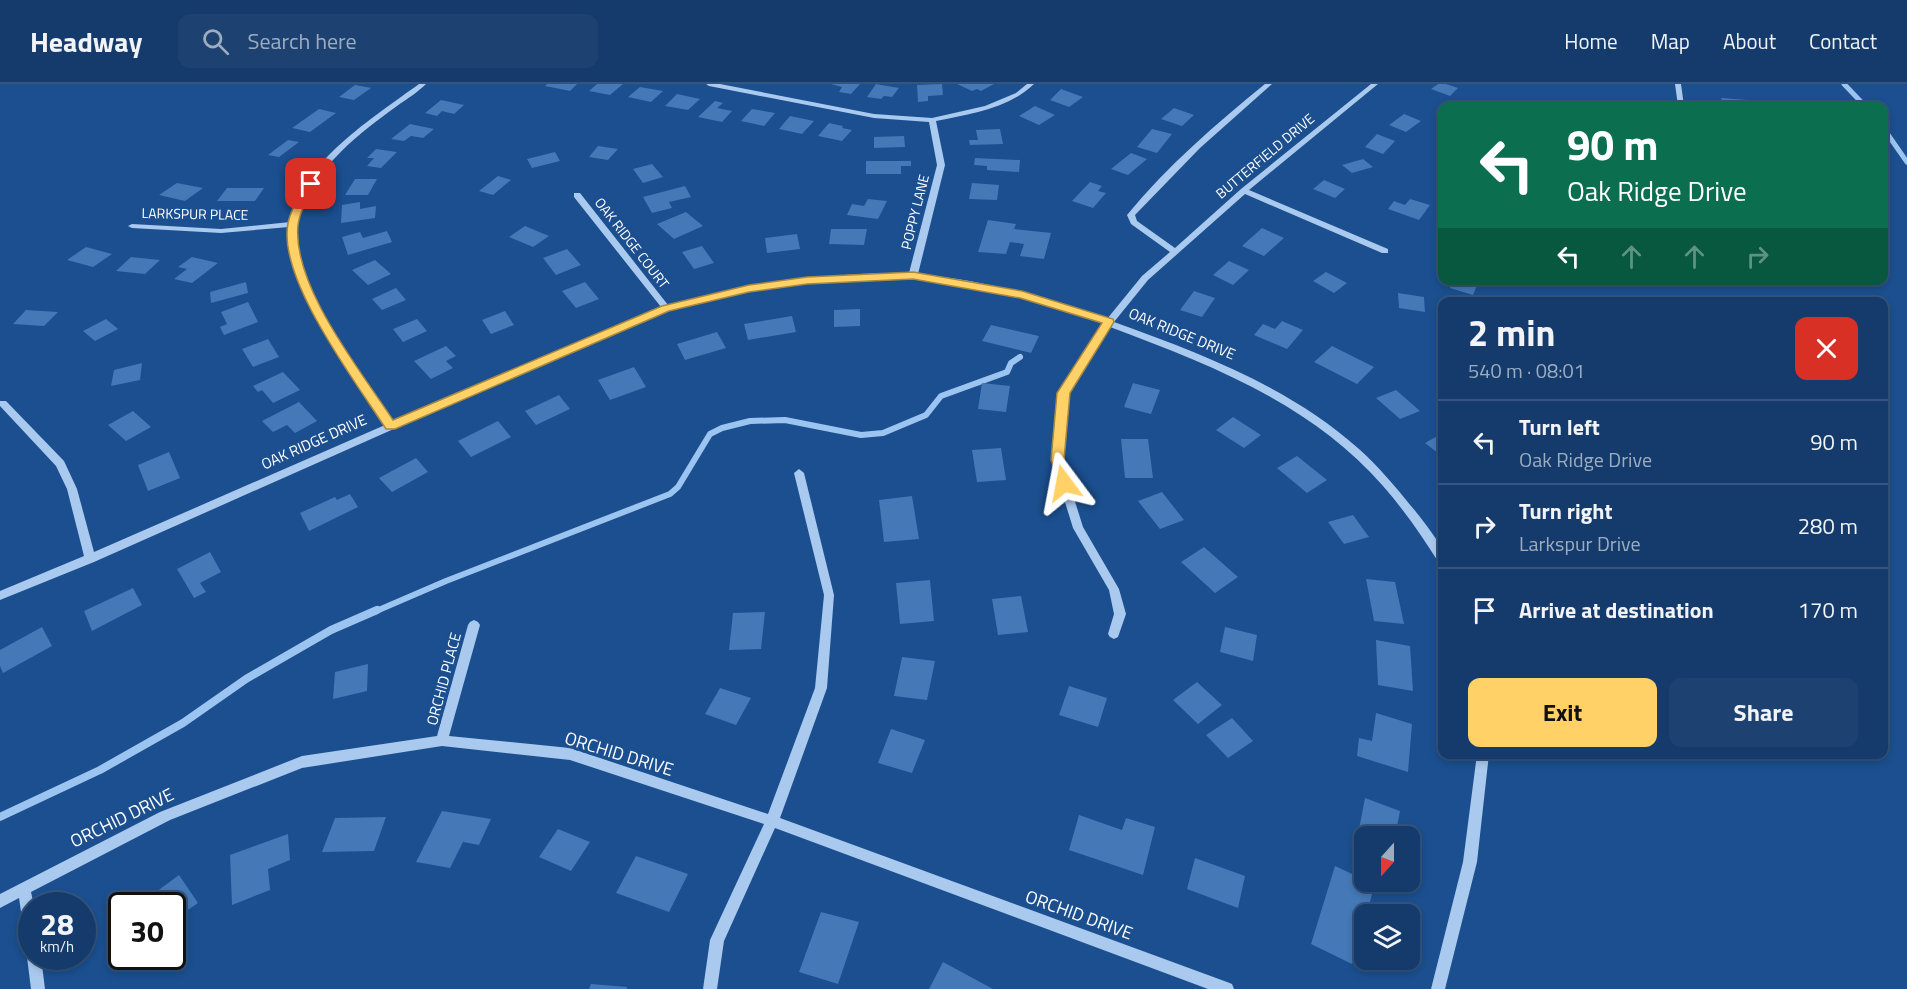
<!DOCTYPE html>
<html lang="en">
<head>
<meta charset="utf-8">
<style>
	body { margin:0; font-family:"Titillium Web",sans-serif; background:#1d4271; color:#f1f3f6; height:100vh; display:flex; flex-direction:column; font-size:22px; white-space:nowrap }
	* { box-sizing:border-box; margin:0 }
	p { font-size:20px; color:#9dadc1 }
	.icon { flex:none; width:33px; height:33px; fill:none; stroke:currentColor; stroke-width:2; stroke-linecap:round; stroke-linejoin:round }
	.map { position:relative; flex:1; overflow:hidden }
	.drawer { position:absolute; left:1438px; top:213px; width:450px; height:462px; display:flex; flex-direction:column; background:#143b6b; border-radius:12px; box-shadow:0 3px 9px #0003,0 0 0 2px #33557e }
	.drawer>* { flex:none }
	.hud { position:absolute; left:1438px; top:18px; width:450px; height:183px; border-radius:12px; box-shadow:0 3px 9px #0003,0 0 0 2px #33557e; background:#0b6e4f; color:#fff; overflow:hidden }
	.needle { width:39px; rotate:201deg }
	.fabs { position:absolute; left:1354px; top:742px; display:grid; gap:12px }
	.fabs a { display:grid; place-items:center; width:66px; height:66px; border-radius:12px; background:#143b6b; box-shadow:0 3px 9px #0003,0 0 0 2px #33557e; font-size:30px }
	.speed { position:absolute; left:18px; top:808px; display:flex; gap:12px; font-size:30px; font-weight:700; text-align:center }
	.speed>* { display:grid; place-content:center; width:78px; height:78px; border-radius:50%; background:#143b6b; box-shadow:0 3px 9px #0003,0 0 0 2px #33557e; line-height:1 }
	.speed small { font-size:15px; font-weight:400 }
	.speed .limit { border:3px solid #111; border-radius:9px; background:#fff; color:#111 }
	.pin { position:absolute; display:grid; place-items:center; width:51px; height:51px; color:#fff; margin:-26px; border-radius:12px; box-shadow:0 3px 9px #0006 }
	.me { position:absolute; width:66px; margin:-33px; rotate:347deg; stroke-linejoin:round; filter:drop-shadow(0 0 4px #0008) }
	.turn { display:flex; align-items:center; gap:21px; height:126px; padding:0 30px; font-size:27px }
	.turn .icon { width:78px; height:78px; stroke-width:2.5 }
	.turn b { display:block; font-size:42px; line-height:51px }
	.lanes { display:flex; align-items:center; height:57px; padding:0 30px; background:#0003; justify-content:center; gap:30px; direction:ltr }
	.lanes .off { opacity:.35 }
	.round { display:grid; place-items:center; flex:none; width:63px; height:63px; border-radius:12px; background:#1d4271 }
	.headline { display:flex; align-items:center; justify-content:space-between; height:102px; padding:0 30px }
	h1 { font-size:36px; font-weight:700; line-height:45px }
	.button { display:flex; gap:12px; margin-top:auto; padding:12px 30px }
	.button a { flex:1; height:69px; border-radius:12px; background:#ffd166; color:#111; font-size:24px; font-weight:700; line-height:69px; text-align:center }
	.button a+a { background:#1d4271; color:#f1f3f6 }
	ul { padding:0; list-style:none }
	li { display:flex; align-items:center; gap:18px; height:84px; padding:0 30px; border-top:2px solid #33557e }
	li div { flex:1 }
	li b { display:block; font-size:22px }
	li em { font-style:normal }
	header { display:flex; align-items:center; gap:36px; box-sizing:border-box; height:84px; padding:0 30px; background:#143b6b; border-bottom:2px solid #33557e }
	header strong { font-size:28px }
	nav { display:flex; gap:33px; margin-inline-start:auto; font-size:21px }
	.search { width:420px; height:54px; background:#1d4271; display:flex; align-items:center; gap:15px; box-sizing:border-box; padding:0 21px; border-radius:12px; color:#9dadc1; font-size:22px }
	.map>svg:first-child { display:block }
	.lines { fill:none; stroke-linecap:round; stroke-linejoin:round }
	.stream-far2 { stroke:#9cc4f0; stroke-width:5 }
	.stream-far1 { stroke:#9cc4f0; stroke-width:6 }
	.stream { stroke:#9cc4f0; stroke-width:8 }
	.building { fill:#4478b7 }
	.minor { fill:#a9c9ee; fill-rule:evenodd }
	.route { fill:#ffd166; stroke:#a68842; stroke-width:1.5 }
	.labels { text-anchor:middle; stroke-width:6; stroke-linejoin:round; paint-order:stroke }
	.far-street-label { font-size:14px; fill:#fff; stroke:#1b4f8f }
	.street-label { font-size:15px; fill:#fff; stroke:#1b4f8f }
	.near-street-label { font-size:18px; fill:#fff; stroke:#1b4f8f }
</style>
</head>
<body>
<header>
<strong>Headway</strong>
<div class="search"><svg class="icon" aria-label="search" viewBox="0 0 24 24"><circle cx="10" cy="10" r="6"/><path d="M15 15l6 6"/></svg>Search here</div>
<nav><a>Home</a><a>Map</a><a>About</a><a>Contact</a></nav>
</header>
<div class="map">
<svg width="1907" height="905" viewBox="0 0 1907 905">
	<rect width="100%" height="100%" fill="#1b4f8f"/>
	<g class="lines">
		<path class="stream-far2" d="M1844,0L1865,22
			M1884,45L1907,78"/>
		<path class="stream-far1" d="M374,528L446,497L670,410L678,403L710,350L722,344L750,337L785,336L861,351L883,349L926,331L941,312L1007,288L1011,279L1020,273"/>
		<path class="stream" d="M0,733L100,686L183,639L246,595L331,546L377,526"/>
	</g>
	<path class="building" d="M547,0H577L570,7L545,2Z
		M597,0H623L610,11L589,7Z
		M831,0H860L851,10L839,8L842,3Z
		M876,0L899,4L892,13L884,12L881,15L867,13Z
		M942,0L943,11L928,12V17L918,18L917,1Z
		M957,0H994L981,7L977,5L972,7Z
		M1438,0H1446L1458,4L1450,12L1431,5Z
		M355,1L371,4L354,16L339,13Z
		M640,3L663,7L651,18L628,13Z
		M1061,5L1083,13L1069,23L1050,16Z
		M677,10L700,15L688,26L665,22Z
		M1721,14L1747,16L1750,22L1724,20Z
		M441,16L464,21L454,30L442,27L437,32L425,29Z
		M715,17L723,19L717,24L732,27L722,38L698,33Z
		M1035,22L1055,31L1039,41L1019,32Z
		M1174,24L1194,31L1182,42L1161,35Z
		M319,25L336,29L310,48L292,44Z
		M752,25L775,29L764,42L741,37Z
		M1404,30L1421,37L1406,48L1389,41Z
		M790,32L814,37L802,50L779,45Z
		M829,39L843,42L842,44L852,46L842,57L818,52Z
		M410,40L434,45L423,54L411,52L404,57L391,55Z
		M1000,45L1003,60L970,61L969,56H978L976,46Z
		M1152,45L1172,50L1157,69L1137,63Z
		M1377,50L1395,57L1383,70L1365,63Z
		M904,52L905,63L874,64V53Z
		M288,56L299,58L279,73L268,71Z
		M598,62L618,65L608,76L589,73Z
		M376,65L397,68L381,84L367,82L374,74H367Z
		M555,68L560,77L532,84L527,75Z
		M1131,69L1147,75L1128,91L1111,85Z
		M975,74L1020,76L1019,88L987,86V82L974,81Z
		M1363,75L1373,83L1352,89L1342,81Z
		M866,77H911V82H901V90H866Z
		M652,80L663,93L643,99L633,85Z
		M498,92L511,96L493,111L479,107Z
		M355,95H377L368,111H345Z
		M1324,96L1345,105L1335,114L1313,105Z
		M1090,98L1102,102L1098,107L1106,109L1093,124L1072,117Z
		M177,99L203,104L185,117L159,111Z
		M972,99L999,101L997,116L969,115Z
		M685,102L691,113L669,118L672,124L652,129L643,113Z
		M227,104H264L255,117H217Z
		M868,115L887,117L878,135L847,131L852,120L864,122Z
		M1410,115L1430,121L1419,136L1388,125L1394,117L1405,121Z
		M360,118V125L376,122L375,134L341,139L342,121Z
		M686,128L703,142L674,155L657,140Z
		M988,136L1016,140L1014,145L1051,149L1044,175L1020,172L1024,160L1010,158L1006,170L978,168Z
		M525,142L549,152L533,163L509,153Z
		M1262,144L1284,154L1264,172L1242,162Z
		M831,145H867L864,161L829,160Z
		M387,147L392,158L348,171L342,153L360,148L363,154Z
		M797,150L800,165L767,169L765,154Z
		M702,162L714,179L694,185L682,168Z
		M86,163L112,170L93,183L67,176Z
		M567,165L581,181L556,191L543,174Z
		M131,173L160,176L145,190L116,187Z
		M192,173L218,179L192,199L174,195L187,185L178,183Z
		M375,176L391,190L368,201L352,186Z
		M1229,177L1249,186L1233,201L1213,191Z
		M1326,188L1347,199L1334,209L1313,197Z
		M1453,196H1479L1473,211L1450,204Z
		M246,198L248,209L211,219L210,208Z
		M585,198L599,215L576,224L562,207Z
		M396,204L406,216L382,226L372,215Z
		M1194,207L1215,214L1202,233L1180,226Z
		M1398,209L1424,213L1425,228L1399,224Z
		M248,218L258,238L224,251L220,243L227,240L221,228Z
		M860,225V242L834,243V226Z
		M26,226L58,228L44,242L13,240Z
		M505,227L514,241L491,250L482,236Z
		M792,232L796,248L748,256L744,240Z
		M106,235L118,245L95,257L83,247Z
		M417,235L427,247L403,258L393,245Z
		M1282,237L1303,246L1287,265L1254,251L1263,240L1275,245Z
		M991,241L1039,252L1031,269L982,257Z
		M717,248L726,264L685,276L677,260Z
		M268,255L279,273L253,283L242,265Z
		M446,262L456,272L446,277L453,284L431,295L414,277Z
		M1332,262L1374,283L1357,300L1314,278Z
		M142,279L140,296L111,302L114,286Z
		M634,283L646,303L610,316L598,296Z
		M283,288L300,306L273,319L262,306L258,308L253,302Z
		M982,299L1010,302L1006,328L978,325Z
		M1133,299L1160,306L1151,330L1124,323Z
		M1396,306L1420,327L1400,335L1376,314Z
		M559,311L570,325L536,341L525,327Z
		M299,318L317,337L295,349L287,341L273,348L262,337Z
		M133,327L151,343L126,357L108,341Z
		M1233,333L1261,351L1244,364L1216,346Z
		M498,337L511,353L471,373L458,357Z
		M1443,349V373L1425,359Z
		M1121,355H1148L1153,394H1125Z
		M1001,364L1006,396L977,398L972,366Z
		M169,368L180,394L148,407L138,381Z
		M1297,372L1327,396L1307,409L1277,384Z
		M416,374L428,388L392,408L379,394Z
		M1162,408L1184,436L1160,445L1138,417Z
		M350,410L358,423L309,447L300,429L335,413L337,416Z
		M912,412L919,455L884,458L879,416Z
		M1353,431L1369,453L1344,460L1328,438Z
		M1204,463L1238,493L1215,509L1181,478Z
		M210,468L221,488L200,499L206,508L194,514L177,485Z
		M1366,495L1395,498L1404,540L1374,537Z
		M930,496L934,537L900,540L896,499Z
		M133,504L142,521L92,547L84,527Z
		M1021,512L1028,548L998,551L992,515Z
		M765,528L761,565L729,566L733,529Z
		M42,543L52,562L3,589L0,582V566Z
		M1225,543L1257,551L1253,577L1220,568Z
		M1376,556L1410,562L1413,607L1378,601Z
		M902,573L935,577L927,616L894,612Z
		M368,580L367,607L333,615L335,588Z
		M1197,598L1222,621L1198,640L1173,616Z
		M1069,602L1107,614L1098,643L1059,631Z
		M720,604L751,614L736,641L705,630Z
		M1376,629L1412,640L1408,688L1357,672L1359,654L1372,657Z
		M1232,634L1253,657L1228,674L1206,651Z
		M891,645L925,656L912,689L878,679Z
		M1365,714L1400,727L1395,753H1365V765L1356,761Z
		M442,727L491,735L479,761L463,758L450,784L416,778Z
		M1079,731L1122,746L1126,734L1155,743L1143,791L1069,766Z
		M386,733L374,767L322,768L335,734Z
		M558,745L590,758L571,787L539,773Z
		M288,750L290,776L268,785L270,806L232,821L230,771Z
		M636,772L688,790L669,828L616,809Z
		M1195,774L1245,792L1238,824L1187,805Z
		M1335,782L1365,796V798L1375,800L1352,880L1311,860Z
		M179,791L198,819L172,837V822H137Z
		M821,828L859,838L838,900L799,888Z
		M943,878L993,905H929Z
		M591,900L627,903V905H589Z"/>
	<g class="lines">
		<path class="minor" d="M419,0H426C418,8 407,15 397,22C375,38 352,55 334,75C317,92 298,118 297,142C294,208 357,286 393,337L661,223L574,113V109H580L668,221C747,200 828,188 909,189L937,81L929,38L874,34L709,2L706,0H720L874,30L932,34L985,22L1016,9L1027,0H1034C1008,25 970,30 936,37L945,81L918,190C982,196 1046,213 1107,235L1142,192L1170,168L1131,140L1127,131C1167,82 1216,40 1265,0H1272L1200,64L1135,131L1137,137L1175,164L1241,105L1371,0H1378L1249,106L1388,165V169H1382L1245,110L1148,196L1114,238C1200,269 1290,303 1359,365C1378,382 1395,402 1411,422C1419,431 1439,457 1443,467C1444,470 1443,476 1443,480L1439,479C1422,452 1404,426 1383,402C1312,320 1209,280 1110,243L1068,309L1062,376L1083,443L1119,505L1126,530L1118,553L1114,555L1110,553L1108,550L1114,530L1109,506L1073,444L1052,376L1058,309L1103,240L1059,225L1010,211L957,201L915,195H859L809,199L759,206L676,224L648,234L396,344L94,478L0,516V507L84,472L67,405L56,382L0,322V317H6L64,377L77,405L94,468L385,341C344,280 294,219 289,143L221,149L132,144L128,142L132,140L221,145L290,138C300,79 374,33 419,0Z
			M1675,0H1681L1684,22H1678Z
			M799,385L804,389L834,511L827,604L780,734L1227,898L1232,900L1234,905H1208L775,744L724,857L717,905H703L710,856L764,740L570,676L442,662L302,684L170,736L31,808L34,822H32V862L27,860L25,855L19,814L0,824V810L160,728L302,672L437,652L468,541L470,538L474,536L478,538L480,541L449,652L570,664L768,730L815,604L824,511L794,389Z
			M1477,670H1489L1477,778L1445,905H1431L1463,778Z
			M32,867V873H41L45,905H31L27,873L29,868Z"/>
	</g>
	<path class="route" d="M308,98L316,100C309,111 300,127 298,141C292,202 361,287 393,336L662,222L749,201L807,193L913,188L1022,207L1113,235L1114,238L1070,309L1064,376L1071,399L1064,404L1060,402L1051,376L1057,309L1102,239L1020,214L913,195L807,200L749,208L669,227L395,345H386C356,298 277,195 288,139C291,125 300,110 308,98Z"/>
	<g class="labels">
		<g class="far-street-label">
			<text transform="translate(1265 72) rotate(-40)" y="5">BUTTERFIELD DRIVE</text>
			<text transform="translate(915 128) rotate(-76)" y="5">POPPY LANE</text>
			<text transform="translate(195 130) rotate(1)" y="5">LARKSPUR PLACE</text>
			<text transform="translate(632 159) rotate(52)" y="5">OAK RIDGE COURT</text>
		</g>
		<g class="street-label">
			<text transform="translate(1182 250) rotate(22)" y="5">OAK RIDGE DRIVE</text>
			<text transform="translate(314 358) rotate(-24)" y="5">OAK RIDGE DRIVE</text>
			<text transform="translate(444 595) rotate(-75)" y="5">ORCHID PLACE</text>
		</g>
		<g class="near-street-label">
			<text transform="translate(619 670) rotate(17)" y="6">ORCHID DRIVE</text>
			<text transform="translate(122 734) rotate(-26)" y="6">ORCHID DRIVE</text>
			<text transform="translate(1079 831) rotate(20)" y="6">ORCHID DRIVE</text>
		</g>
	</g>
</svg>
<div class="fabs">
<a><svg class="needle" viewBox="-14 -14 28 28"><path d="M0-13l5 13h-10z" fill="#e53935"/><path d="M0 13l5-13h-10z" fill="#9dadc1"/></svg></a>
<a><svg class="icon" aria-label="layers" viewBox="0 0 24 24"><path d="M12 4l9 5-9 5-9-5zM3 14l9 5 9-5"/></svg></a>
</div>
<div class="speed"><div>28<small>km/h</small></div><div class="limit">30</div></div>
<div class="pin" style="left:311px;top:100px;background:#d93025"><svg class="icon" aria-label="arrive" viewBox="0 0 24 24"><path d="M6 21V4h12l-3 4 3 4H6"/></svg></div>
<svg class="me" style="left:1064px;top:399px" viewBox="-20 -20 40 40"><path d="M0-17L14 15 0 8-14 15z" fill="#ffd166" stroke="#fff" stroke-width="4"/></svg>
<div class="hud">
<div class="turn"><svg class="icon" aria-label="left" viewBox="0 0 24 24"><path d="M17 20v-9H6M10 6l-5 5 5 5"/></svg><div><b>90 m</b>Oak Ridge Drive</div></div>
<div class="lanes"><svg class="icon" aria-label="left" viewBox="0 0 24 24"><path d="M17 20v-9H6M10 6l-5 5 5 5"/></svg><svg class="icon off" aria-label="ahead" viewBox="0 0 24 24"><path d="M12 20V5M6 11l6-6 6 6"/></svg><svg class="icon off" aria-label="ahead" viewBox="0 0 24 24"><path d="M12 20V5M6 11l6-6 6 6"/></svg><svg class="icon off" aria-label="right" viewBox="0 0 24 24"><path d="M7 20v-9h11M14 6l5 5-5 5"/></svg></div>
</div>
<section class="drawer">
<div class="headline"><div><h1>2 min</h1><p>540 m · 08:01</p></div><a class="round" style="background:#d93025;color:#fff"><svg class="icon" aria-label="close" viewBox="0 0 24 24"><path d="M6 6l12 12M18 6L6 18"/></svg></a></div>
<ul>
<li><svg class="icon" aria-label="left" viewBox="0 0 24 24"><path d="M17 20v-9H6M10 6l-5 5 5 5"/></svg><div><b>Turn left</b><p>Oak Ridge Drive</p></div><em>90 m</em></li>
<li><svg class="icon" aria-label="right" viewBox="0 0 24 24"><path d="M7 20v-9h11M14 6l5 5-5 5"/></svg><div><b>Turn right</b><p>Larkspur Drive</p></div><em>280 m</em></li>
<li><svg class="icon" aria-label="arrive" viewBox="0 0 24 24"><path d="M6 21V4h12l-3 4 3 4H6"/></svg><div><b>Arrive at destination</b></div><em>170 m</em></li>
</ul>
<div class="button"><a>Exit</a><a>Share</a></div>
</section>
</div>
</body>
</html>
